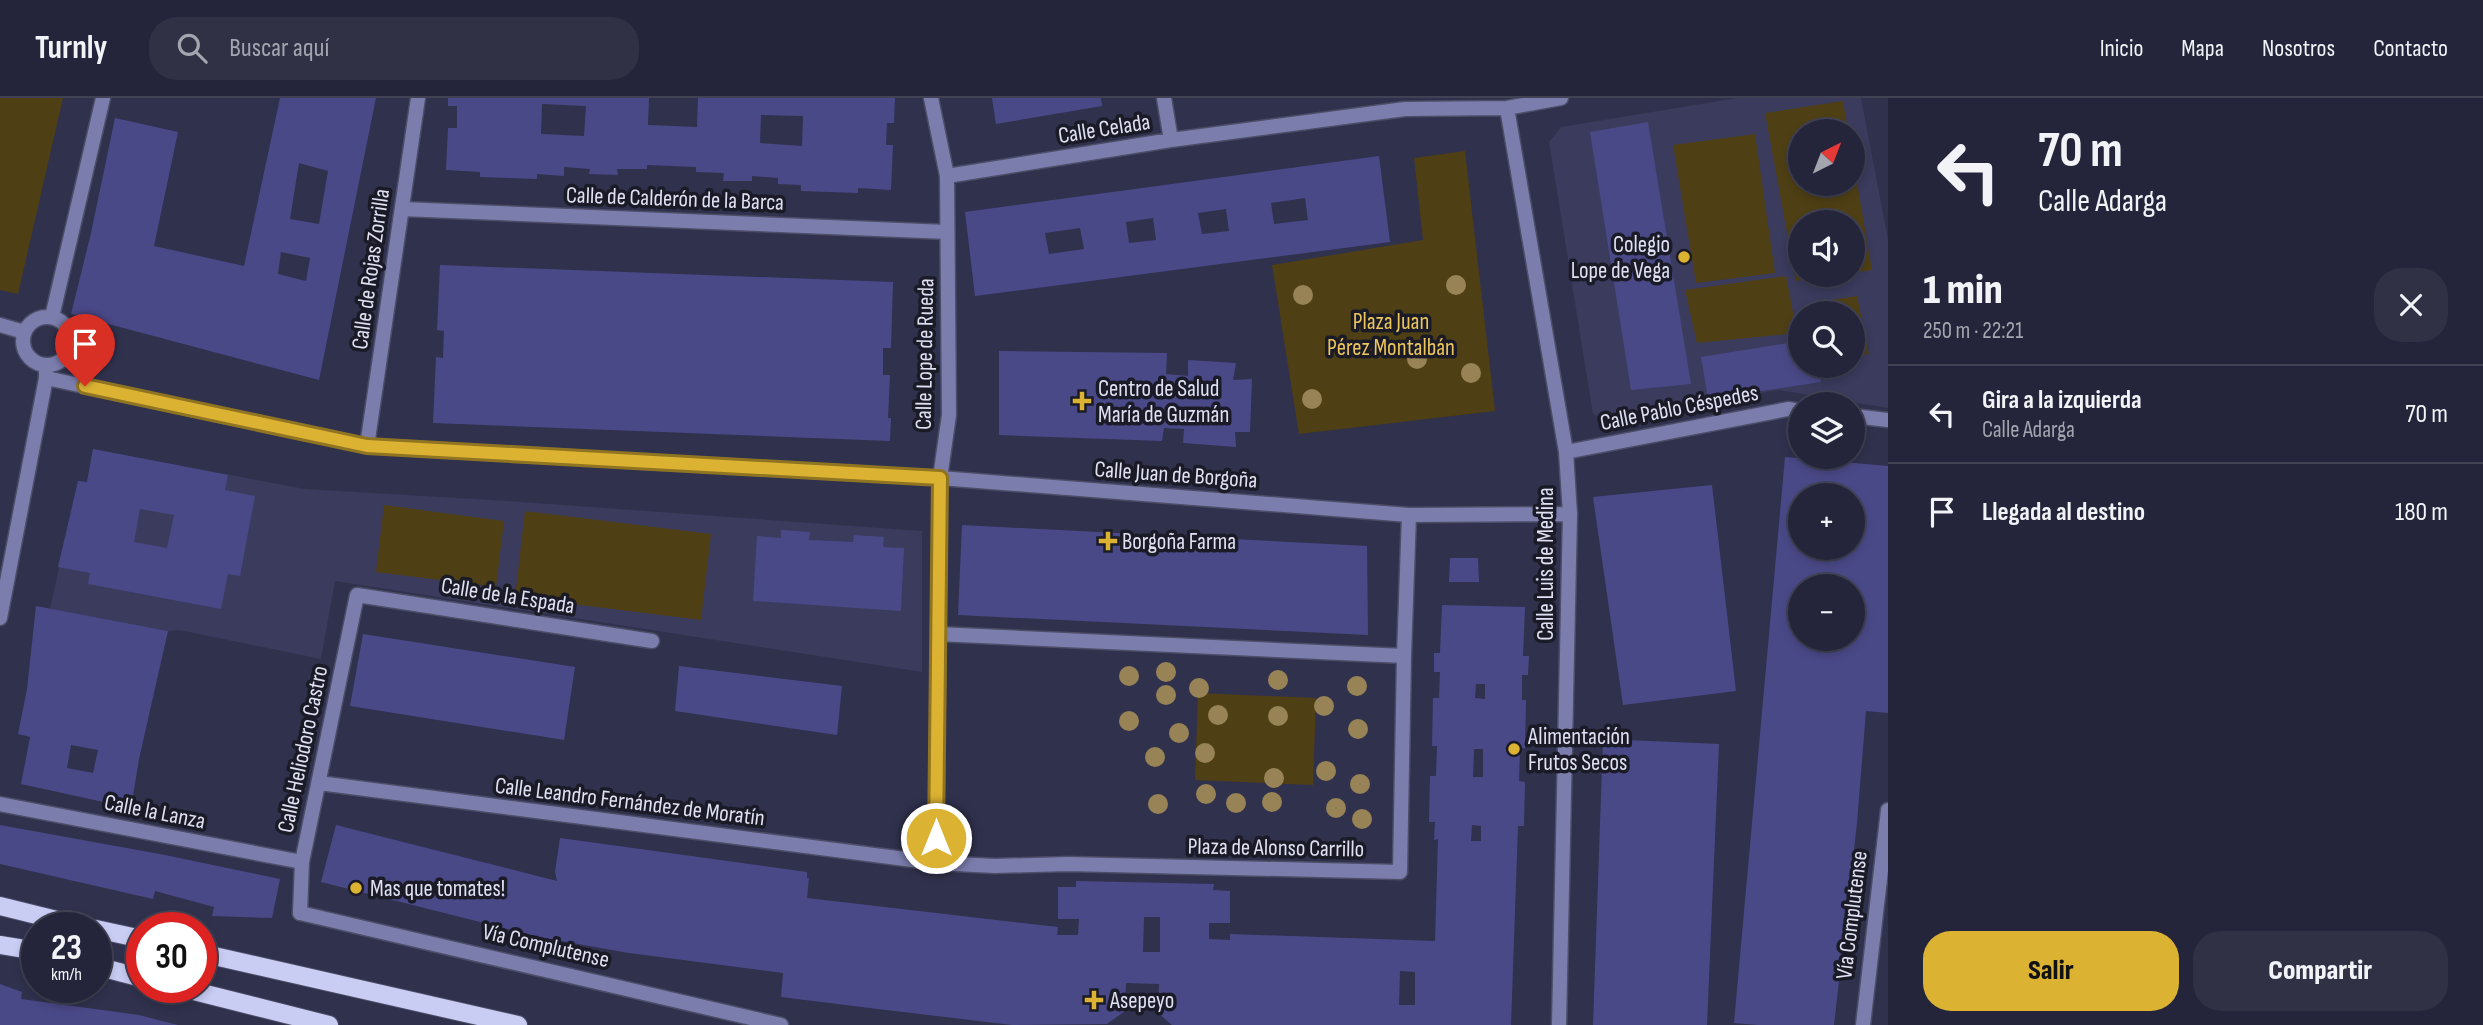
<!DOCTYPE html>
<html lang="es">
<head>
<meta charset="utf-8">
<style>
	body { margin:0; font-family:"Sofia Sans Condensed",sans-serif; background:#303145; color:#f1f3f6; height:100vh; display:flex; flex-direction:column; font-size:26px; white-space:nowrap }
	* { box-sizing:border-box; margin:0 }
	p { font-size:23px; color:#a3a5af }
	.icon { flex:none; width:38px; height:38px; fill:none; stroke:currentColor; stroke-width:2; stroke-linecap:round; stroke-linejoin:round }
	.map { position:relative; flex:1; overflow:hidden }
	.side { display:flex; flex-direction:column; background:#24253a; width:595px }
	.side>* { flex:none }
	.banner { background:#24253a; color:#f1f3f6; overflow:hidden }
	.needle { width:46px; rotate:42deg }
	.tools { position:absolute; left:1788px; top:21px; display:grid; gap:14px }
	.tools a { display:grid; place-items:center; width:77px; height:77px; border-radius:50%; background:#24253a; box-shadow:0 4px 10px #0003,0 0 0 2px #414254; font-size:35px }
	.speed { position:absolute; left:21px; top:814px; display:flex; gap:14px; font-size:35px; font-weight:700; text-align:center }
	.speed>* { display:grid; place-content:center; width:91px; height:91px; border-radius:50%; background:#24253a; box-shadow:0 4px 10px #0003,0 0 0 2px #414254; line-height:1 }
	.speed small { font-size:18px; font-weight:400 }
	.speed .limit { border:10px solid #d22; background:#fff; color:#111 }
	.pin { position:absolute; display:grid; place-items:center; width:60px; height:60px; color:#fff; margin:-72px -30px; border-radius:50% 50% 50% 0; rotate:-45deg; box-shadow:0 0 7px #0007 }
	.pin .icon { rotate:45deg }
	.me { position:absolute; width:77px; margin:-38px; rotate:0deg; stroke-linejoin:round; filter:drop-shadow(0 0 5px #0008) }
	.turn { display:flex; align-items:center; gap:24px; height:147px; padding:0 35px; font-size:32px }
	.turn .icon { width:91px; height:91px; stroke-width:2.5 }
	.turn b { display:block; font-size:49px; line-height:60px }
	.round { display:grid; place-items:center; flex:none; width:74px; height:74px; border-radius:28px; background:#303145 }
	.summary { display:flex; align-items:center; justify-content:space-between; height:119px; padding:0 35px }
	h1 { font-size:42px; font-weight:800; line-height:52px }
	.cta { display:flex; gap:14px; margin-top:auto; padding:14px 35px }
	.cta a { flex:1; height:80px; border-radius:28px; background:#dcb233; color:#111; font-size:28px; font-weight:800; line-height:80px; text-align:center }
	.cta a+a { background:#303145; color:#f1f3f6 }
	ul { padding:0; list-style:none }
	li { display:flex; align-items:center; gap:21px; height:98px; padding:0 35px; border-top:2px solid #414254 }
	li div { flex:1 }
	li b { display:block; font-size:26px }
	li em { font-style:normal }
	header { display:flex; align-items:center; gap:42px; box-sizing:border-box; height:98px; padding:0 35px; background:#24253a; border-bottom:2px solid #414254 }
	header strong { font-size:33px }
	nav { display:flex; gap:38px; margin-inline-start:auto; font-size:24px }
	.search { width:490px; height:63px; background:#303145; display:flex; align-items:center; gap:18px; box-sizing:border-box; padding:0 24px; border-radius:28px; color:#a3a5af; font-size:26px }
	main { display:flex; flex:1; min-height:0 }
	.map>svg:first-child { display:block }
	.built { fill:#3a3b5d; fill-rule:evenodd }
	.green { fill:#4e3f14 }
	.building { fill:#4a4988; fill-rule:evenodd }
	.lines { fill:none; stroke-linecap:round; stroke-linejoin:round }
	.service-casing { stroke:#4c4d67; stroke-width:17 }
	.pedestrian-casing { stroke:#4c4d67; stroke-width:17 }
	.minor-casing { stroke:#4c4d67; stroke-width:17 }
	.primary-casing { stroke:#4c4d67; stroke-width:20 }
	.service { stroke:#7b7dad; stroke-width:14 }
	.pedestrian { stroke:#7b7dad; stroke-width:14 }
	.minor { stroke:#7b7dad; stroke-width:14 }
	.primary { stroke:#c9ccf3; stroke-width:18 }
	.tree { fill:#978355 }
	.route-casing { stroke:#8f7421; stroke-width:18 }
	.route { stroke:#dcb233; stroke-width:12 }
	.poi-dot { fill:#dcb233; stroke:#1a1b27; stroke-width:2.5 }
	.labels { text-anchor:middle; stroke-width:7; stroke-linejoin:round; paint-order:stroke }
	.street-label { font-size:23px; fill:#dfe0f2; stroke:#1a1b27 }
	.poi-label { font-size:23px; fill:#dfe0f2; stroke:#1a1b27; text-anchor:start }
	.park-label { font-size:23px; fill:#ecc65c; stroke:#1a1b27 }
</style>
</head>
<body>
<header>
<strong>Turnly</strong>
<div class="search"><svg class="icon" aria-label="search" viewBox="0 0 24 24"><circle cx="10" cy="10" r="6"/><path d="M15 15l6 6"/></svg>Buscar aquí</div>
<nav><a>Inicio</a><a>Mapa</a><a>Nosotros</a><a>Contacto</a></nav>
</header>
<main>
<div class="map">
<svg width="1888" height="927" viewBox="0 0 1888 927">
	<rect width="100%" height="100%" fill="#30314d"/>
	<path class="built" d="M1737,0H1861L1888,142V310L1779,292L1604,321L1593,316L1549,44L1561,29ZM1801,33H1853V86H1801ZM1801,124H1853V177H1801ZM1801,215H1853V268H1801Z
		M93,351L305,391L508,403L922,433V574L335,483L321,561L179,532L168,533L50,511L78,383L87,384Z"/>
	<path class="green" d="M0,0H63L18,196L0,192Z
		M1843,3L1848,33H1801V86H1853V62L1872,172L1853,175V124H1801V177H1840L1796,183L1765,15Z
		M1755,36L1775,175L1696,185L1673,47Z
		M1465,53L1495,313L1299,336L1272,167L1423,142L1414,60Z
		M1786,178L1797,235L1697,245L1685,192Z
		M1857,198L1869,256L1853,258V215H1833L1831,202Z
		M384,407L504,423L496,489L376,474Z
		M525,413L711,436L701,522L515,499Z
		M1198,595L1316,600L1313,687L1195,682Z"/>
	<path class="building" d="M280,0H376L319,282L71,216L91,135L115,20L178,34L154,148L244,168ZM299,65L328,73L319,126L290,121ZM281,154L310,160L306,183L278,176Z
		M448,0H649L648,27L697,29L698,0H895L894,25H887L886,47H893L891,92L858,90V95L801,93V87L778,86V80L752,78V83H723L724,75L696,74V69L647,67V71H617L618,77L589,76L590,71L564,69V78L537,76V81L480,79V74L446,72L448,30H457V8H448ZM542,6L586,8L584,38L541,36ZM761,17L803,18L802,48L760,45Z
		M992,0H1101L1102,8L996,26Z
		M1648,24L1691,286L1631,292L1590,34Z
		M1379,58L1390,144L975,198L965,114ZM1305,100L1308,122L1274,126L1271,105ZM1226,111L1229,133L1202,136L1198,115ZM1153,120L1156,142L1129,145L1126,124ZM1080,130L1084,151L1049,156L1045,135Z
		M440,167L893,184L891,250H883V277H890L888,320H891L890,343L433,325L436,259L443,260L444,233L437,232Z
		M1801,243V268H1818L1821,284L1708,301L1701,259Z
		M999,253L1167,255L1166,276L1188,278V262L1236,265L1233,282L1252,281L1250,334H1235L1236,349L1183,345L1184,331L1164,330L1162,343L999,337Z
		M93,351L228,377L225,392L255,398L240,478L228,476L221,511L88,486L90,475L58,469L78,383L87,384ZM140,411L174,417L167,450L134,444Z
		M1785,359L1888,368V615L1866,613L1857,725L1834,927H1758L1734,925ZM1801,397H1853V450H1801ZM1801,488H1853V541H1801Z
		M1712,387L1736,593L1623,607L1593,399Z
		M962,427L1367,448L1368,537L958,517Z
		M781,432L810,434L809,442L853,444L854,437L884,439L883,449L904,450L901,513L753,503L757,438L781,440Z
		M1450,460H1478L1479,484H1449Z
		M1442,507L1525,509L1523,558H1529L1528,577H1522V602H1526L1525,650H1520L1519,683L1525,684L1524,728H1518L1511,927H1172L1158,915L1159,886L1126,885L1125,913L1107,926L1012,927L878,911L781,899L783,875L629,855L544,840L321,784L336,727L557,783L555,774L560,740L807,774V780H809L807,800L1058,829L1057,837H1078L1079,821H1058V789H1076V783L1214,786L1213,792L1230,793V825H1209V841L1230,842V836L1435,843L1438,741L1434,742L1435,724H1429L1430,678H1436L1437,648H1432L1433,600H1439L1440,574H1434V555H1440ZM1476,586H1485V601L1475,600ZM1474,651H1483V679H1473ZM1472,727L1481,728V743H1471ZM1144,819H1160V854H1143ZM1400,873L1415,874V907H1399Z
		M36,508L168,533L139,661L131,710L21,686L30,639L18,636L27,591ZM71,647L98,652L93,675L67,670Z
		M363,536L575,569L564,642L350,608Z
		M679,568L842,588L837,637L675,613Z
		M1603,641L1719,646L1707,927H1593Z
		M0,727L165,757L280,781L272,820L212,818L214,809L155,793L153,801L0,766Z
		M0,886L22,894L21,901L139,917L178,927H0Z"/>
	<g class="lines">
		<g class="service-casing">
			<path id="service" d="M300,815L781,927"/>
		</g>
		<g class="pedestrian-casing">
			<path id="pedestrian" d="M402,111L947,134"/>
		</g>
		<g class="minor-casing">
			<path id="minor" d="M931,0L947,78L949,317L940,380L936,765
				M1164,0L1171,42
				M1507,10L1566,354L1570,416L1559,927
				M947,78L1171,42L1405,11L1507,10L1561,0
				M23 243a24 24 0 1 1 48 0a24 24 0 1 1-48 0Z
				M52,219L103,0
				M0,227L24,234
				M46,280L367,348L940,380L1409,417L1570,416
				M1853,318L1888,322
				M367,348L418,0
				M1566,354L1788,311L1801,313
				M0,520L46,280V268
				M938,536L1404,558
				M319,685L936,765L995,768L1068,766L1400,774L1404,558L1409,417
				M0,706L302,764
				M300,815L302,764L357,497L652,543
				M1863,927L1888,712"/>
		</g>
		<g class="primary-casing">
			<path id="primary" d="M0,808L89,830
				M96,831L142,841
				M0,847L37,853
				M201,855L518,927
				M96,868L142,880
				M178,889L329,927"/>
		</g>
		<use href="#service" class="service"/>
		<use href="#pedestrian" class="pedestrian"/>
		<use href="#minor" class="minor"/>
		<use href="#primary" class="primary"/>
	</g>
	<g class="tree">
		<circle cx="1456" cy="187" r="10"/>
		<circle cx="1303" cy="197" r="10"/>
		<circle cx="1417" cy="261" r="10"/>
		<circle cx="1471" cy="275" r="10"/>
		<circle cx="1312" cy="301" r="10"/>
		<circle cx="1166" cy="574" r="10"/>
		<circle cx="1129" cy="578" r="10"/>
		<circle cx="1278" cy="582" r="10"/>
		<circle cx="1357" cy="588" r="10"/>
		<circle cx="1199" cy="590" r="10"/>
		<circle cx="1166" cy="597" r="10"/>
		<circle cx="1324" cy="608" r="10"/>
		<circle cx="1218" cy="617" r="10"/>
		<circle cx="1278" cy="618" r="10"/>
		<circle cx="1129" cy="623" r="10"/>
		<circle cx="1358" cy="631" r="10"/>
		<circle cx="1179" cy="635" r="10"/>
		<circle cx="1205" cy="655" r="10"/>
		<circle cx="1155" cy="659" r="10"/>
		<circle cx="1326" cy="673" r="10"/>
		<circle cx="1274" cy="680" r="10"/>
		<circle cx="1360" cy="686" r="10"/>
		<circle cx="1206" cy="696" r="10"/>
		<circle cx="1272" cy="704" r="10"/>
		<circle cx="1236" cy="705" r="10"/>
		<circle cx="1158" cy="706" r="10"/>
		<circle cx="1336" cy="710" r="10"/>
		<circle cx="1362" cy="721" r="10"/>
	</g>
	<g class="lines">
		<g class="route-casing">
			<path id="route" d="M85,288L367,348L940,380L936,740"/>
		</g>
		<use href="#route" class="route"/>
	</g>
	<g class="poi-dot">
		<circle cx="1684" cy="159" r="7"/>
		<path d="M1078.5 292.5h7v7h7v7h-7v7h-7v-7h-7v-7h7z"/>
		<path d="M1104.5 432.5h7v7h7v7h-7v7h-7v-7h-7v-7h7z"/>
		<circle cx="1514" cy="651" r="7"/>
		<circle cx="356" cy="790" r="7"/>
		<path d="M1090.5 891.5h7v7h7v7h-7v7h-7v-7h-7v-7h7z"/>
	</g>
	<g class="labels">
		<g class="street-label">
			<text transform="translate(1104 30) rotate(-9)" y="8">Calle Celada</text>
			<text transform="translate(675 100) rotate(2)" y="8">Calle de Calderón de la Barca</text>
			<text transform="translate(370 171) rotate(-82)" y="8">Calle de Rojas Zorrilla</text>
			<text transform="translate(924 256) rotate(-89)" y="8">Calle Lope de Rueda</text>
			<text transform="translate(1679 309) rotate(-11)" y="8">Calle Pablo Céspedes</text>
			<text transform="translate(1176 376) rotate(4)" y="8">Calle Juan de Borgoña</text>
			<text transform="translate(1545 466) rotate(-90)" y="8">Calle Luis de Medina</text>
			<text transform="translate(508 497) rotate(9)" y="8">Calle de la Espada</text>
			<text transform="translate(302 651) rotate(-78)" y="8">Calle Heliodoro Castro</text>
			<text transform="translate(630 703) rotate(7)" y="8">Calle Leandro Fernández de Moratín</text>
			<text transform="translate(155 713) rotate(11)" y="8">Calle la Lanza</text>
			<text transform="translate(1276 749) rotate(1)" y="8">Plaza de Alonso Carrillo</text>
			<text transform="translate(1851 817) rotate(-83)" y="8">Vía Complutense</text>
			<text transform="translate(546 847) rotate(13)" y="8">Vía Complutense</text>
		</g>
		<g class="poi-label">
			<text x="1670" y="154" text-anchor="end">Colegio<tspan x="1670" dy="26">Lope de Vega</tspan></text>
			<text x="1098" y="298">Centro de Salud<tspan x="1098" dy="26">María de Guzmán</tspan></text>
			<text x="1122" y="451">Borgoña Farma</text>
			<text x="1528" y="646">Alimentación<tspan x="1528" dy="26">Frutos Secos</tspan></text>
			<text x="370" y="798">Mas que tomates!</text>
			<text x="1110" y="910">Asepeyo</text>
		</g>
		<g class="park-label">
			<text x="1391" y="231">Plaza Juan<tspan x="1391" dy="26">Pérez Montalbán</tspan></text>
		</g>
	</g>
</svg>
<div class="tools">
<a><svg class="needle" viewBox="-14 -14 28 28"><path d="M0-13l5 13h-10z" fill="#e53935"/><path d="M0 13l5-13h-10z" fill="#a3a5af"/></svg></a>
<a><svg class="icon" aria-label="sound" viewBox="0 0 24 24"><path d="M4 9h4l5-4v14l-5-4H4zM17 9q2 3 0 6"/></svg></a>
<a><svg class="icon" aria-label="search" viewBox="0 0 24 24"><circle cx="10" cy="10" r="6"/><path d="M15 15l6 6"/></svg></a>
<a><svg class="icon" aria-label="layers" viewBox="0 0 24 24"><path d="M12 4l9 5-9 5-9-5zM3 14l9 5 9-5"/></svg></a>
<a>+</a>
<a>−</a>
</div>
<div class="speed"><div>23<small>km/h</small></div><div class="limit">30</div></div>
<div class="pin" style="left:85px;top:288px;background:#d93025"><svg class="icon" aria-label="arrive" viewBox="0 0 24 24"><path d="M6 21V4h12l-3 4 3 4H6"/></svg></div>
<svg class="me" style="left:936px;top:740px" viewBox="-20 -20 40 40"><circle r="17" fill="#dcb233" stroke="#fff" stroke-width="3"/><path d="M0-11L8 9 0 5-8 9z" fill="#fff"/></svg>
</div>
<section class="side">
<div class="banner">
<div class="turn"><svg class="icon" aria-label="left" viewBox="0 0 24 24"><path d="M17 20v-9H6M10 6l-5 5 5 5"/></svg><div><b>70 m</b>Calle Adarga</div></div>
</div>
<div class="summary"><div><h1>1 min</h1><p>250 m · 22:21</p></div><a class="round"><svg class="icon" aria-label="close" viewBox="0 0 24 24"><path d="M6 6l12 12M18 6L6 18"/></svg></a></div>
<ul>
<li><svg class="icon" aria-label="left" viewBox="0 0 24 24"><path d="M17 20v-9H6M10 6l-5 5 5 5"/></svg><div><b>Gira a la izquierda</b><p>Calle Adarga</p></div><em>70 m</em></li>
<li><svg class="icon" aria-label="arrive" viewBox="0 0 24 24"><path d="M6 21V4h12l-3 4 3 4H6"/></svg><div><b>Llegada al destino</b></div><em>180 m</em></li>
</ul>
<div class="cta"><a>Salir</a><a>Compartir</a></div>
</section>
</main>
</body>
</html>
